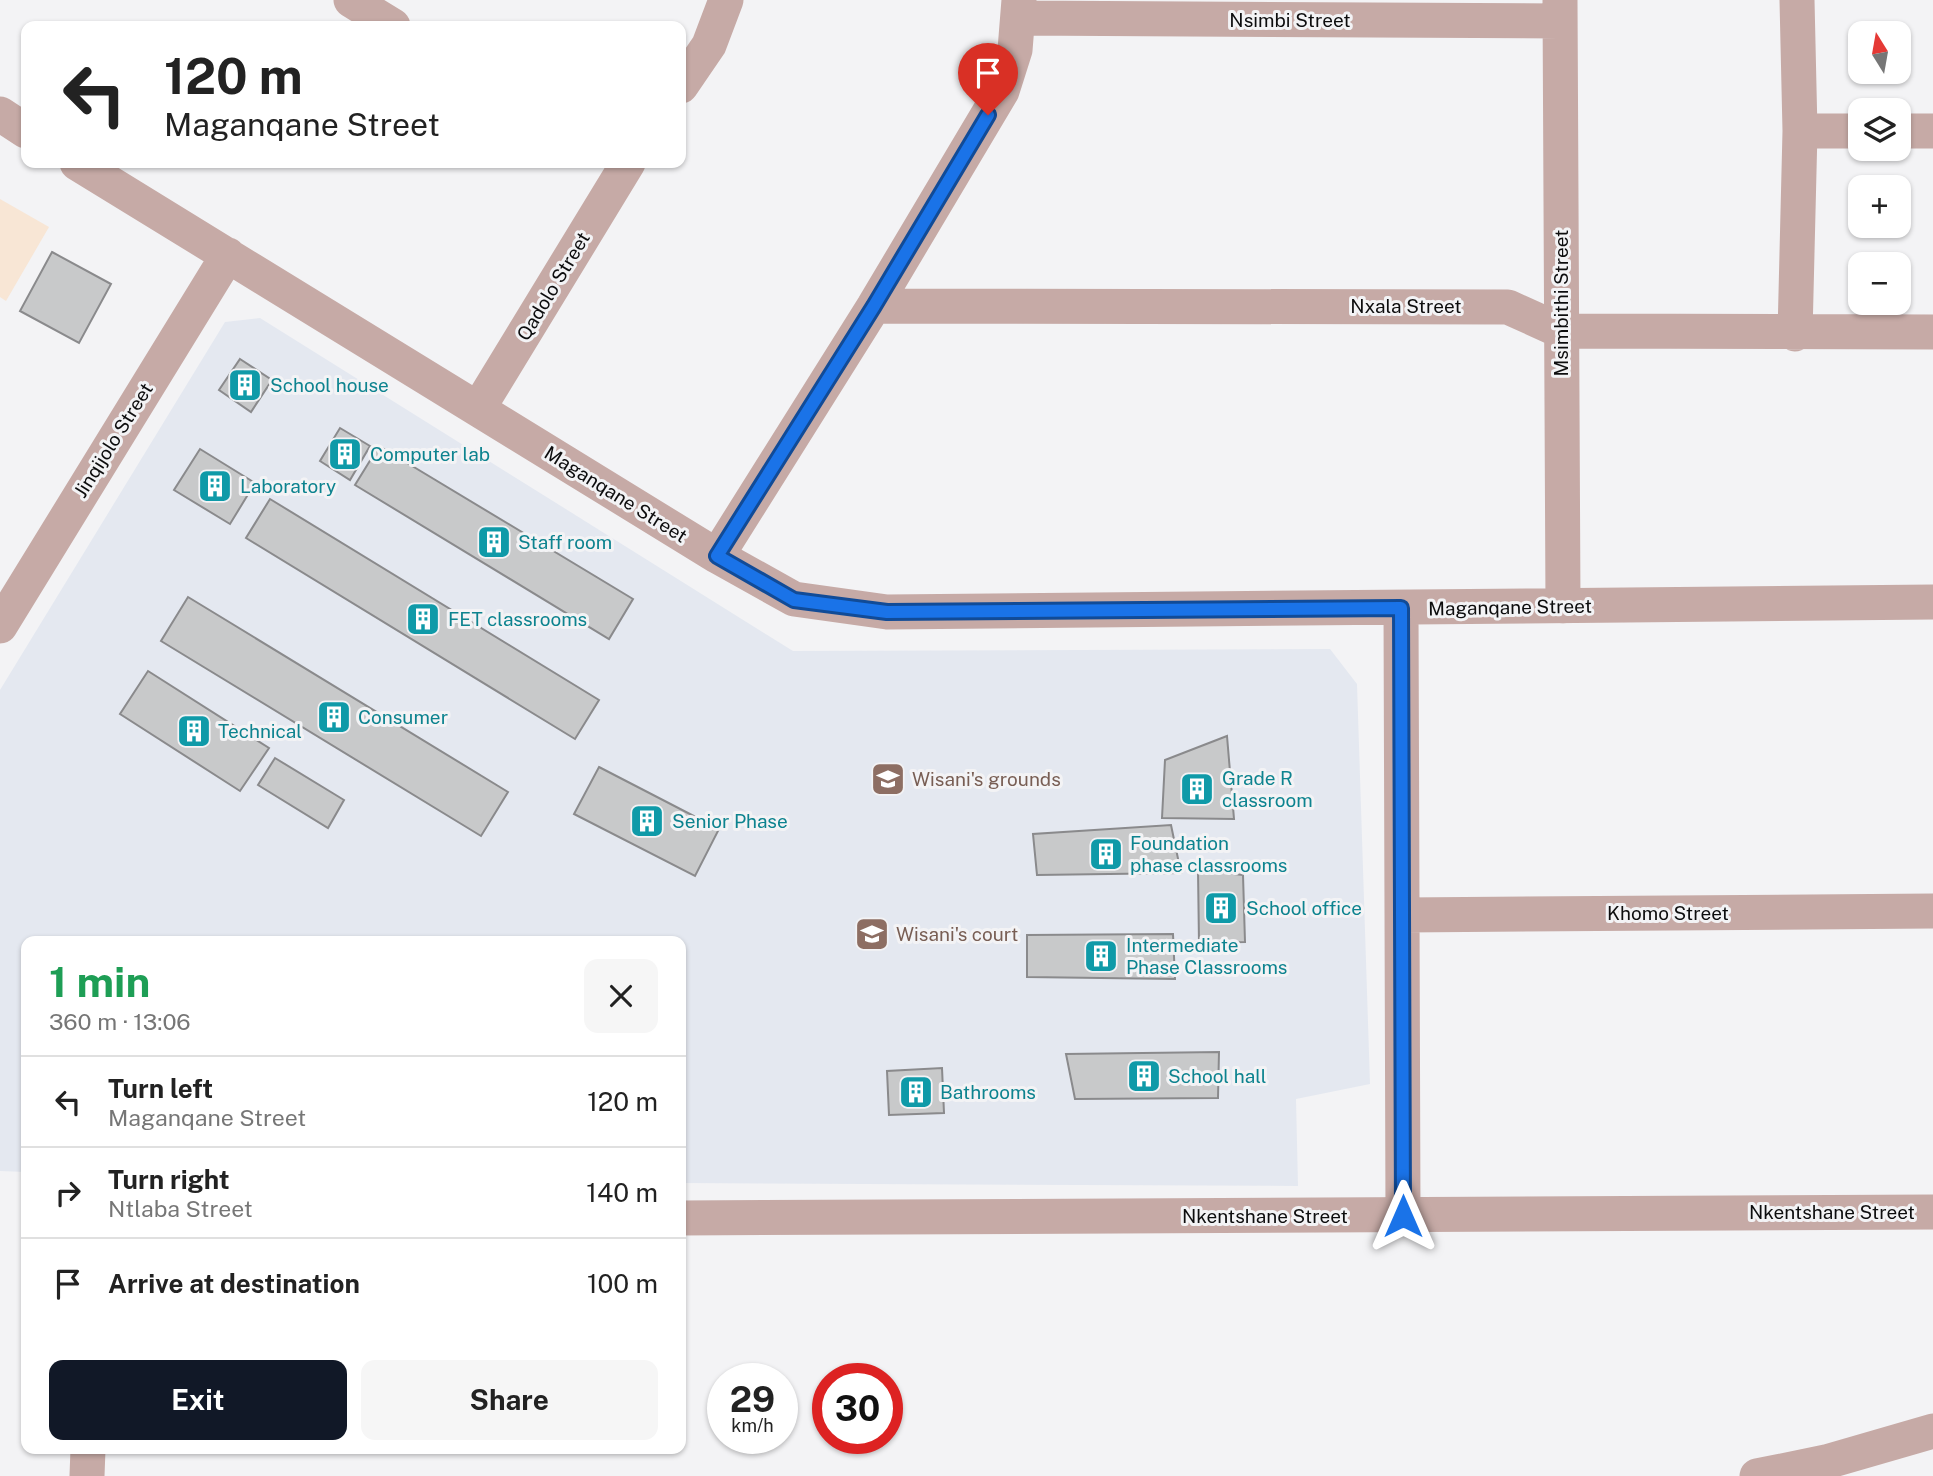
<!DOCTYPE html>
<html lang="en">
<head>
<meta charset="utf-8">
<style>
	body { margin:0; font-family:"Public Sans",sans-serif; background:#f6f6f6; color:#222; height:100vh; display:flex; flex-direction:column; font-size:26px; white-space:nowrap }
	* { box-sizing:border-box; margin:0 }
	p { font-size:23px; color:#767676 }
	.icon { flex:none; width:38px; height:38px; fill:none; stroke:currentColor; stroke-width:2; stroke-linecap:round; stroke-linejoin:round }
	.map { position:relative; flex:1; overflow:hidden }
	.side { position:absolute; left:21px; top:936px; width:665px; height:518px; display:flex; flex-direction:column; background:#fff; border-radius:14px; box-shadow:0 2px 5px #0004 }
	.side>* { flex:none }
	.guide { position:absolute; left:21px; top:21px; width:665px; height:147px; border-radius:14px; box-shadow:0 2px 5px #0004; background:#fff; color:#222; overflow:hidden }
	.needle { width:46px; rotate:349deg }
	.fabs { position:absolute; left:1848px; top:21px; display:grid; gap:14px }
	.fabs a { display:grid; place-items:center; width:63px; height:63px; border-radius:14px; background:#fff; box-shadow:0 2px 5px #0004; font-size:35px }
	.speed { position:absolute; left:707px; top:1363px; display:flex; gap:14px; font-size:35px; font-weight:700; text-align:center }
	.speed>* { display:grid; place-content:center; width:91px; height:91px; border-radius:50%; background:#fff; box-shadow:0 2px 5px #0004; line-height:1 }
	.speed small { font-size:18px; font-weight:400 }
	.speed .limit { border:10px solid #d22; background:#fff; color:#111 }
	.pin { position:absolute; display:grid; place-items:center; width:60px; height:60px; color:#fff; margin:-72px -30px; border-radius:50% 50% 50% 0; rotate:-45deg; box-shadow:0 0 7px #0007 }
	.pin .icon { rotate:45deg }
	.me { position:absolute; width:77px; margin:-38px; rotate:0deg; stroke-linejoin:round; filter:drop-shadow(0 0 5px #0008) }
	.turn { display:flex; align-items:center; gap:24px; height:147px; padding:0 28px; font-size:32px }
	.turn .icon { width:91px; height:91px; stroke-width:2.5 }
	.turn b { display:block; font-size:49px; line-height:60px }
	.round { display:grid; place-items:center; flex:none; width:74px; height:74px; border-radius:14px; background:#f6f6f6 }
	.headline { display:flex; align-items:center; justify-content:space-between; height:119px; padding:0 28px }
	h1 { font-size:42px; font-weight:700; line-height:52px; color:#1e9e55 }
	.cta { display:flex; gap:14px; margin-top:auto; padding:14px 28px }
	.cta a { flex:1; height:80px; border-radius:14px; background:#111827; color:#fff; font-size:28px; font-weight:700; line-height:80px; text-align:center }
	.cta a+a { background:#f6f6f6; color:#222 }
	ul { padding:0; list-style:none }
	li { display:flex; align-items:center; gap:21px; height:91px; padding:0 28px; border-top:2px solid #e0e0e0 }
	li div { flex:1 }
	li b { display:block; font-size:26px }
	li em { font-style:normal }
	.map>svg:first-child { display:block }
	.industrial { fill:#f8e6d5 }
	.built { fill:#e4e8f0 }
	.building { fill:#c8c9ca; stroke:#8a8a8c; stroke-width:2 }
	.lines { fill:none; stroke-linecap:round; stroke-linejoin:round }
	.minor { stroke:#c6aaa6; stroke-width:35 }
	.route-casing { stroke:#114b97; stroke-width:18 }
	.route { stroke:#1a73e8; stroke-width:12 }
	.labels { text-anchor:middle; stroke-width:6; stroke-linejoin:round; paint-order:stroke }
	.street-label { font-size:19px; fill:#0d0d0e; stroke:#f3f3f5 }
	.culture-label { font-size:19px; fill:#0d838f; stroke:#f3f3f5; text-anchor:start }
	.education-label { font-size:19px; fill:#785e54; stroke:#f3f3f5; text-anchor:start }
</style>
</head>
<body>
<div class="map">
<svg width="1933" height="1476" viewBox="0 0 1933 1476">
	<rect width="100%" height="100%" fill="#f3f3f5"/>
	<path class="industrial" d="M0,199L49,227L6,301L0,297Z"/>
	<path class="built" d="M260,318L793,651L1330,649L1357,684L1370,1084L1296,1099L1298,1186L681,1183V942H26V1172L0,1171V690L225,322Z"/>
	<path class="building" d="M52,252L111,284L79,343L20,311Z
		M240,359L272,380L251,412L219,390Z
		M340,428L370,446L350,480L320,461Z
		M379,446L633,599L609,639L355,485Z
		M200,449L255,483L230,524L174,490Z
		M270,499L599,700L575,739L246,538Z
		M188,597L508,792L481,836L161,641Z
		M148,671L269,748L240,791L120,714Z
		M1227,736L1234,819L1162,818L1165,760Z
		M275,758L344,800L328,828L258,785Z
		M599,767L719,829L695,876L574,814Z
		M1171,825L1181,873L1037,875L1033,834Z
		M1198,870L1243,875L1245,942L1199,943Z
		M1173,934L1175,979L1027,977V935Z
		M1219,1052L1218,1098L1075,1099L1066,1054Z
		M942,1068L944,1113L889,1115L887,1071Z"/>
	<g class="lines">
		<path class="minor" d="M351,0L393,26
			M1560,0L1563,606
			M1020,18L1560,21
			M681,86L709,45L726,0
			M0,114L26,131
			M1800,131H1860
			M1899,131H1933
			M77,163L717,556L794,599L887,612L1933,602
			M874,306L1508,307L1561,331L1933,332
			M1795,334L1800,131L1797,0
			M478,409L628,163
			M717,556L874,306L1002,91L1015,50L1019,0
			M1401,608L1403,1216
			M0,626L228,255
			M1404,915L1933,911
			M681,1218L1933,1212
			M87,1476L88,1449
			M1757,1476L1826,1462L1933,1431"/>
	</g>
	<g class="lines">
		<g class="route-casing">
			<path id="route" d="M988,115L874,306L717,556L794,600L887,612L1401,608L1403,1216"/>
		</g>
		<use href="#route" class="route"/>
	</g>
	<defs>
		<g id="building-square" transform="scale(1.75)"><rect x="-9" y="-9" width="18" height="18" rx="4" fill="#0f9aa8" stroke="#f3f3f5"/><path d="M-4-6H4V6H1V3H-1V6H-4ZM-2.5-4.3h1.7v1.8h-1.7ZM.8-4.3h1.7v1.8H.8ZM-2.5-1h1.7V.8h-1.7ZM.8-1h1.7V.8H.8Z" fill="#fff"/></g>
		<g id="school-square" transform="scale(1.75)"><rect x="-9" y="-9" width="18" height="18" rx="4" fill="#8d6e63" stroke="#f3f3f5"/><path d="M0-5L7-2L0 1L-7-2ZM-4 1L0 2.5L4 1V4Q0 6-4 4Z" fill="#fff"/></g>
	</defs>
	<g fill-rule="evenodd">
		<use href="#building-square" x="245" y="385"/>
		<use href="#building-square" x="345" y="454"/>
		<use href="#building-square" x="215" y="486"/>
		<use href="#building-square" x="494" y="542"/>
		<use href="#building-square" x="423" y="619"/>
		<use href="#building-square" x="334" y="717"/>
		<use href="#building-square" x="194" y="731"/>
		<use href="#school-square" x="888" y="779"/>
		<use href="#building-square" x="1197" y="789"/>
		<use href="#building-square" x="647" y="821"/>
		<use href="#building-square" x="1106" y="854"/>
		<use href="#building-square" x="1221" y="908"/>
		<use href="#school-square" x="872" y="934"/>
		<use href="#building-square" x="1101" y="956"/>
		<use href="#building-square" x="1144" y="1076"/>
		<use href="#building-square" x="916" y="1092"/>
	</g>
	<g class="labels">
		<g class="street-label">
			<text x="1290" y="27">Nsimbi Street</text>
			<text transform="translate(553 286) rotate(-59)" y="7">Qadolo Street</text>
			<text transform="translate(1561 303) rotate(-90)" y="7">Msimbithi Street</text>
			<text x="1406" y="313">Nxala Street</text>
			<text transform="translate(113 440) rotate(-58)" y="7">Jinqijolo Street</text>
			<text transform="translate(616 494) rotate(32)" y="7">Maganqane Street</text>
			<text transform="translate(1510 607) rotate(-1)" y="7">Maganqane Street</text>
			<text x="1668" y="920">Khomo Street</text>
			<text x="1832" y="1219">Nkentshane Street</text>
			<text x="1265" y="1223">Nkentshane Street</text>
		</g>
		<g class="culture-label">
			<text x="270" y="392">School house</text>
			<text x="370" y="461">Computer lab</text>
			<text x="240" y="493">Laboratory</text>
			<text x="518" y="549">Staff room</text>
			<text x="448" y="626">FET classrooms</text>
			<text x="358" y="724">Consumer</text>
			<text x="218" y="738">Technical</text>
			<text x="1222" y="785">Grade R<tspan x="1222" dy="22">classroom</tspan></text>
			<text x="672" y="828">Senior Phase</text>
			<text x="1130" y="850">Foundation<tspan x="1130" dy="22">phase classrooms</tspan></text>
			<text x="1246" y="915">School office</text>
			<text x="1126" y="952">Intermediate<tspan x="1126" dy="22">Phase Classrooms</tspan></text>
			<text x="1168" y="1083">School hall</text>
			<text x="940" y="1099">Bathrooms</text>
		</g>
		<g class="education-label">
			<text x="912" y="786">Wisani's grounds</text>
			<text x="896" y="941">Wisani's court</text>
		</g>
	</g>
</svg>
<div class="fabs">
<a><svg class="needle" viewBox="-14 -14 28 28"><path d="M0-13l5 13h-10z" fill="#e53935"/><path d="M0 13l5-13h-10z" fill="#767676"/></svg></a>
<a><svg class="icon" aria-label="layers" viewBox="0 0 24 24"><path d="M12 4l9 5-9 5-9-5zM3 14l9 5 9-5"/></svg></a>
<a>+</a>
<a>−</a>
</div>
<div class="speed"><div>29<small>km/h</small></div><div class="limit">30</div></div>
<div class="pin" style="left:988px;top:115px;background:#d93025"><svg class="icon" aria-label="arrive" viewBox="0 0 24 24"><path d="M6 21V4h12l-3 4 3 4H6"/></svg></div>
<svg class="me" style="left:1403px;top:1216px" viewBox="-20 -20 40 40"><path d="M0-17L14 15 0 8-14 15z" fill="#1a73e8" stroke="#fff" stroke-width="4"/></svg>
<div class="guide">
<div class="turn"><svg class="icon" aria-label="left" viewBox="0 0 24 24"><path d="M17 20v-9H6M10 6l-5 5 5 5"/></svg><div><b>120 m</b>Maganqane Street</div></div>
</div>
<section class="side">
<div class="headline"><div><h1>1 min</h1><p>360 m · 13:06</p></div><a class="round"><svg class="icon" aria-label="close" viewBox="0 0 24 24"><path d="M6 6l12 12M18 6L6 18"/></svg></a></div>
<ul>
<li><svg class="icon" aria-label="left" viewBox="0 0 24 24"><path d="M17 20v-9H6M10 6l-5 5 5 5"/></svg><div><b>Turn left</b><p>Maganqane Street</p></div><em>120 m</em></li>
<li><svg class="icon" aria-label="right" viewBox="0 0 24 24"><path d="M7 20v-9h11M14 6l5 5-5 5"/></svg><div><b>Turn right</b><p>Ntlaba Street</p></div><em>140 m</em></li>
<li><svg class="icon" aria-label="arrive" viewBox="0 0 24 24"><path d="M6 21V4h12l-3 4 3 4H6"/></svg><div><b>Arrive at destination</b></div><em>100 m</em></li>
</ul>
<div class="cta"><a>Exit</a><a>Share</a></div>
</section>
</div>
</body>
</html>
